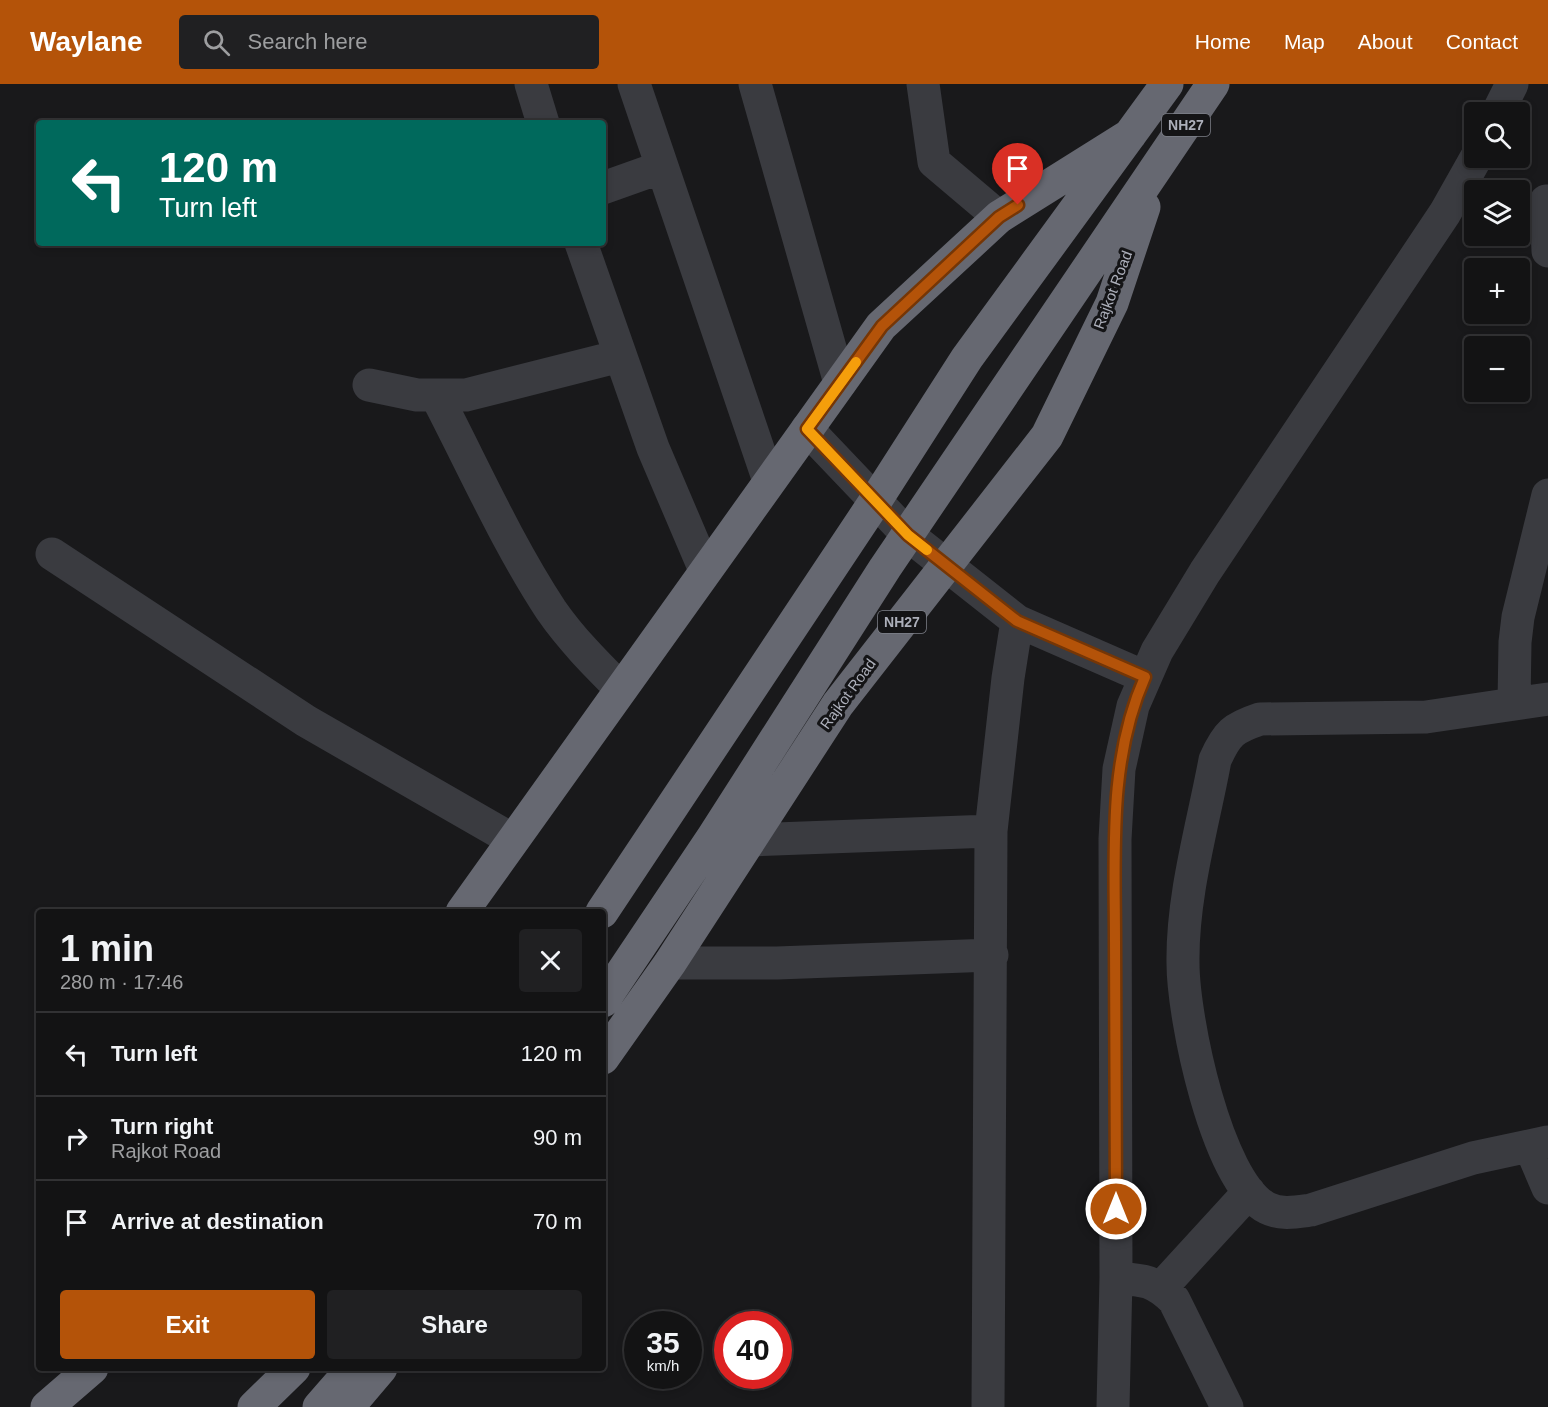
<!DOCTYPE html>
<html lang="en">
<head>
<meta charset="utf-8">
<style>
	body { margin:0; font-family:Arial,sans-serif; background:#202022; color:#f1f3f6; height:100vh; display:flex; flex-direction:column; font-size:22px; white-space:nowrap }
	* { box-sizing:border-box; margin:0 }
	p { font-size:20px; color:#9d9ea0 }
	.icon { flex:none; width:33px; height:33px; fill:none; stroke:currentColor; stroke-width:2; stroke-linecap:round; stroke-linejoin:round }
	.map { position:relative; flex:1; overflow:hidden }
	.panel { position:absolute; left:36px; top:825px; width:570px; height:462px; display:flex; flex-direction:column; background:#131314; border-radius:6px; box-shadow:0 3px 9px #0003,0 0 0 2px #323234 }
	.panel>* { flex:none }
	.banner { position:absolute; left:36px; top:36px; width:570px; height:126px; border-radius:6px; box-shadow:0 3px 9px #0003,0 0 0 2px #323234; background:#00695c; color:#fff; overflow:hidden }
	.controls { position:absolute; left:1464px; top:18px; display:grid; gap:12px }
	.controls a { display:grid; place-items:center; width:66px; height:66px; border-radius:6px; background:#131314; box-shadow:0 3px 9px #0003,0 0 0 2px #323234; font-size:30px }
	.speed { position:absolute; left:624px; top:1227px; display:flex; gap:12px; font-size:30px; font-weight:700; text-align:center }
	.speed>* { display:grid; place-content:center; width:78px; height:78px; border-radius:50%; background:#131314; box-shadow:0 3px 9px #0003,0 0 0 2px #323234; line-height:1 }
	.speed small { font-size:15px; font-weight:400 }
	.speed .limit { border:9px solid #d22; background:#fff; color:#111 }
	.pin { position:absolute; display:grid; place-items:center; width:51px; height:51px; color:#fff; margin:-62px -26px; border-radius:50% 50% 50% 0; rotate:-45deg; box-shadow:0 0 6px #0007 }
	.pin .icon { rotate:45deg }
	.me { position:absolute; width:66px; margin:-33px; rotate:0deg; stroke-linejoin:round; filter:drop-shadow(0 0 4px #0008) }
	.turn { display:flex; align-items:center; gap:21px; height:126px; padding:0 24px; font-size:27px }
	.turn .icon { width:78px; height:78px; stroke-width:2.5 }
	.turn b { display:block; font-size:42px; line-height:51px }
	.round { display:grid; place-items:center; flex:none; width:63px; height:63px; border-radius:6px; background:#202022 }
	.headline { display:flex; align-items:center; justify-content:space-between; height:102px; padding:0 24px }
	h1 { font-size:36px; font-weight:800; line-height:45px }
	.cta { display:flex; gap:12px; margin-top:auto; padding:12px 24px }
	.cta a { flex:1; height:69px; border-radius:6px; background:#b45309; color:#fff; font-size:24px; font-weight:800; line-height:69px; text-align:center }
	.cta a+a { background:#202022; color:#f1f3f6 }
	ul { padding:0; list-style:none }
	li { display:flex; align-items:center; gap:18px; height:84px; padding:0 24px; border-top:2px solid #323234 }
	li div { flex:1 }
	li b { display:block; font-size:22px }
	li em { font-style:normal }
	header { display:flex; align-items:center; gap:36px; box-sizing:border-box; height:84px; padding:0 30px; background:#b45309; color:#fff }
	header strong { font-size:28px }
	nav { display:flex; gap:33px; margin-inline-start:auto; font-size:21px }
	.search { width:420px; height:54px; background:#202022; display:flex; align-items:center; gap:15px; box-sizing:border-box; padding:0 21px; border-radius:6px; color:#9d9ea0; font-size:22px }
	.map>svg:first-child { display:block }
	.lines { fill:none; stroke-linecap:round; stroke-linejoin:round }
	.minor { stroke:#3a3b40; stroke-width:33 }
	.highway { stroke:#666871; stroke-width:33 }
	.route-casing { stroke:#753606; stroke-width:15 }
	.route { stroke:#b45309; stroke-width:10 }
	.slow { stroke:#f59e0b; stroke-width:10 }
	.labels { text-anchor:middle; stroke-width:6; stroke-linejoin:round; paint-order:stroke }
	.shield { fill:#141416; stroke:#7e8089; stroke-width:1.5 }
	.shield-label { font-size:14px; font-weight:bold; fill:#acafba }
	.street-label { font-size:15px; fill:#acafba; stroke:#141416 }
</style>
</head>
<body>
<header>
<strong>Waylane</strong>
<div class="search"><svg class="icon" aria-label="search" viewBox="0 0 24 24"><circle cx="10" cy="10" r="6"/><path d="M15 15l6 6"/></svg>Search here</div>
<nav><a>Home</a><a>Map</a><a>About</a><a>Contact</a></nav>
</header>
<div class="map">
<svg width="1548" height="1323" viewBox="0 0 1548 1323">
	<rect width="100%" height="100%" fill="#19191b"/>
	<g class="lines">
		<path class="minor" d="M531,0L543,39
			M634,0L769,397
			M755,0L840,299
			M923,0L934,78L999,133
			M1498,28L1512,0
			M603,104L662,83
			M1546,117L1548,167
			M581,159L653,364L705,486
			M369,301L417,311H466L620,272
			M437,313C474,384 507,459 551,526C571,555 596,580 621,605
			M807,345L908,451L1017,537L1145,593
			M52,470L306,637L513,756
			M1548,615L1426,633L1260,635C1233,644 1227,649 1215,676C1203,741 1182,811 1183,879C1183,933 1216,1097 1267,1124C1281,1131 1296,1128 1311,1126L1473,1074L1548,1058
			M1514,619L1515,558L1518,533L1548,411
			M750,756L991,747
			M670,879H777L992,871
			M1530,1062L1548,1104
			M1116,1194C1144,1196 1153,1196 1174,1216L1227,1323
			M1161,1204L1249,1108
			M988,1323L991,747L1008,594L1017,537
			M1113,1323L1116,1194L1115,755L1119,685L1133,622L1157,567L1205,488L1445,129L1476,74"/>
		<path class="highway" d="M462,828L881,242L999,133L1130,51
			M602,828L876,416L967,274L1167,0
			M603,917L713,753L885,484L1213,0
			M603,974L670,879L838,620L1047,352L1112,219L1144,123
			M47,1323L92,1284
			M254,1323L294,1284
			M319,1323L353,1284
			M348,1323L381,1284"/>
	</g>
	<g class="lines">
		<g class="route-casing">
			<path id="route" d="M1018,121L999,133L882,242L807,345L908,451L1017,537L1145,593C1108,676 1115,768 1115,857C1115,946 1116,1036 1116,1125"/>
		</g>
		<use href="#route" class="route"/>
		<path class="slow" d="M856,278L807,345L908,451L927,466"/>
	</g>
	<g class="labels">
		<g class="shield">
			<rect x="1162" y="30" width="48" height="22" rx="4.5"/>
			<rect x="878" y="527" width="48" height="22" rx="4.5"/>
		</g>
		<g class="shield-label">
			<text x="1186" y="46">NH27</text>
			<text x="902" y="543">NH27</text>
		</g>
		<g class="street-label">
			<text transform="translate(1113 206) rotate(-69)" y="5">Rajkot Road</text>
			<text transform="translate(848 610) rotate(-54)" y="5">Rajkot Road</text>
		</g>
	</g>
</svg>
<div class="controls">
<a><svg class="icon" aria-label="search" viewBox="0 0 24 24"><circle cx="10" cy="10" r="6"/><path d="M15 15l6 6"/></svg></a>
<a><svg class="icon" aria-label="layers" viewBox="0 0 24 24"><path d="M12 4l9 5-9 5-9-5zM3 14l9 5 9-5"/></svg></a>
<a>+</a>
<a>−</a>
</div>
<div class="speed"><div>35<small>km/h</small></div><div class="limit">40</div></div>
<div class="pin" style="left:1018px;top:121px;background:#d93025"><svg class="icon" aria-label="arrive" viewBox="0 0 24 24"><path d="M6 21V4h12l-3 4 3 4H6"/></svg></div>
<svg class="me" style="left:1116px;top:1125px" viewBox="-20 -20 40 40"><circle r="17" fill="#b45309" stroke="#fff" stroke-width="3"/><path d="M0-11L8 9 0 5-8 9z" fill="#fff"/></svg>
<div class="banner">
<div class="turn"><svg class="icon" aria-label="left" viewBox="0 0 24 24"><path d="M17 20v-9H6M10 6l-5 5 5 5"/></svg><div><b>120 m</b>Turn left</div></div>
</div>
<section class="panel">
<div class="headline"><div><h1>1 min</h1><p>280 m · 17:46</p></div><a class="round"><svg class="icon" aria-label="close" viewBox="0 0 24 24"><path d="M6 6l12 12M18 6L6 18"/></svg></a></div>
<ul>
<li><svg class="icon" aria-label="left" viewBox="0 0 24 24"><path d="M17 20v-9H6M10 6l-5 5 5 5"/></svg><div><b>Turn left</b></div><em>120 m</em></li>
<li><svg class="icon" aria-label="right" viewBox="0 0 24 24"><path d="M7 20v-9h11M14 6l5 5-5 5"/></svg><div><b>Turn right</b><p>Rajkot Road</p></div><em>90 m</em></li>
<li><svg class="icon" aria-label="arrive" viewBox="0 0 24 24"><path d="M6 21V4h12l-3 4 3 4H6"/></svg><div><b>Arrive at destination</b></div><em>70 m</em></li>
</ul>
<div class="cta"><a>Exit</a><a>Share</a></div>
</section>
</div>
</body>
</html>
